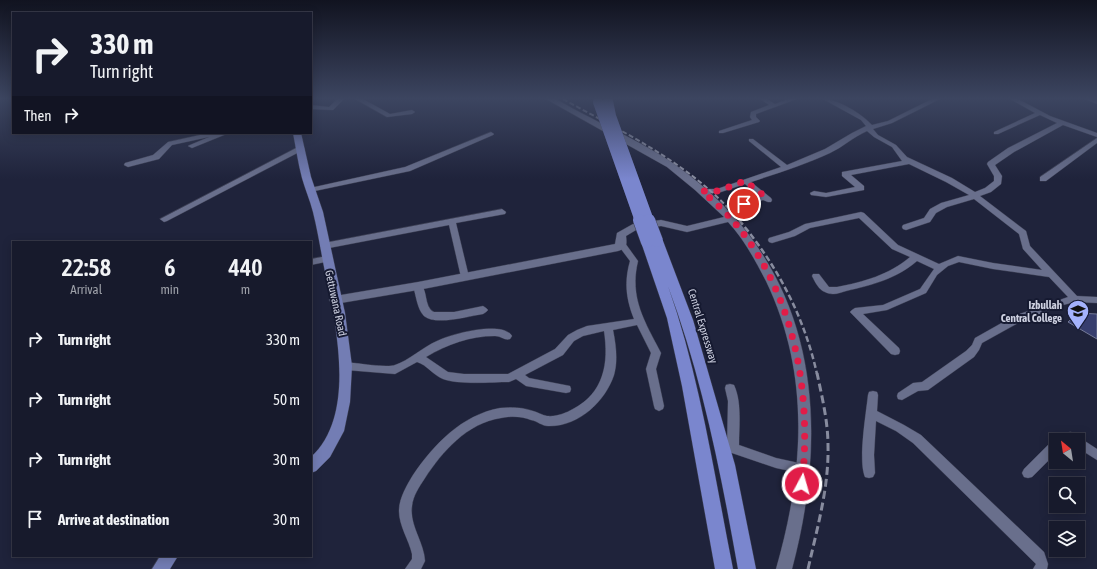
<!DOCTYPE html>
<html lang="en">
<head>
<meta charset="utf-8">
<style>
	body { margin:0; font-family:"Asap Condensed",sans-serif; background:#242738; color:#f1f3f6; height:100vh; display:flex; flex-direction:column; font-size:15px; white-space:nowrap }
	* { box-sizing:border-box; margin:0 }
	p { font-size:13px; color:#9ea1a9 }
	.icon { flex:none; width:22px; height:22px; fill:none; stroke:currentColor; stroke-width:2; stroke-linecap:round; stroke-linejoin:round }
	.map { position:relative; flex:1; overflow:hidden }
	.drawer { position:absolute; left:12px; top:241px; width:300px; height:316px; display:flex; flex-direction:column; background:#171a2c; border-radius:0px; box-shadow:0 2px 10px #0003,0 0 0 1px #363848 }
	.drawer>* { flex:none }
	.guide { position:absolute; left:12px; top:12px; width:300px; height:122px; border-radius:0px; box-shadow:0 2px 10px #0003,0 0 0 1px #363848; background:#171a2c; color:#f1f3f6; overflow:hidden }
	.needle { width:26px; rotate:330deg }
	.fabs { position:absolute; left:1049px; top:433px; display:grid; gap:8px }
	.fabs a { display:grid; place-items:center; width:36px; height:36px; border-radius:0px; background:#171a2c; box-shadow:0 2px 10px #0003,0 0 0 1px #363848; font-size:20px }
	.pin { position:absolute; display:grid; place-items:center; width:34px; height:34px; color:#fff; margin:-17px; border:2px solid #fff; border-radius:50%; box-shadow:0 1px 4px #0007 }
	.me { position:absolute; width:44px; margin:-22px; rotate:6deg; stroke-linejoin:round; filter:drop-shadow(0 0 3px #0008) }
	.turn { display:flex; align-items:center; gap:14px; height:84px; padding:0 12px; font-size:18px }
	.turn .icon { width:52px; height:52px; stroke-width:2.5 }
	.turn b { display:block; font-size:28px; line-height:34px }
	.then { display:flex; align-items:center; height:38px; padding:0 12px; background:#0003; gap:8px; font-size:15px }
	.eta { display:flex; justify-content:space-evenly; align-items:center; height:68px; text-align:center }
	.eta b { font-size:24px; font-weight:600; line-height:28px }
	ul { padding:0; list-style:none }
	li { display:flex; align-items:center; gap:12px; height:60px; padding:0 12px }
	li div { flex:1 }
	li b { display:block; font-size:15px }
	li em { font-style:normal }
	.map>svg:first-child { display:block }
	.building { fill:#373e6e; stroke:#737996 }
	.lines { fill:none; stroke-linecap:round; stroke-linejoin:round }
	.minor-casing { stroke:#3c3f53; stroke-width:1 }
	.tertiary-casing { stroke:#3c3f53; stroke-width:1 }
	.primary-casing { stroke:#3c3f53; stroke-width:1 }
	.motorway-casing { stroke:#3c3f53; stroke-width:1 }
	.minor { fill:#696f8c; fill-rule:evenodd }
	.tertiary { fill:#696f8c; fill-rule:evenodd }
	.primary { fill:#737db4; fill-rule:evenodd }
	.motorway { fill:#7a86ce; fill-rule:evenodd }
	.rail-far2 { stroke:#888c9f; stroke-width:2; stroke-dasharray:5 2.5; stroke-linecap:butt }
	.rail-far1 { stroke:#888c9f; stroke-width:2.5; stroke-dasharray:6 3; stroke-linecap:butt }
	.rail { stroke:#888c9f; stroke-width:3; stroke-dasharray:8 4; stroke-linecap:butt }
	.motorway-bridge-far1-casing { stroke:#3c3f53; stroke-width:10; stroke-linecap:butt }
	.motorway-bridge-casing { stroke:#3c3f53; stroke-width:13; stroke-linecap:butt }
	.motorway-bridge-far1 { stroke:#7a86ce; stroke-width:10 }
	.motorway-bridge { stroke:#7a86ce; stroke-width:12 }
	.route { stroke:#e11d48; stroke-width:7; stroke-dasharray:0 12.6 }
	.labels { text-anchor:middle; stroke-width:4; stroke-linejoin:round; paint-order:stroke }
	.street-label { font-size:11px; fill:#cdd0e0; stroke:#161a31 }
	.poi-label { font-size:11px; font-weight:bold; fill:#cdd0e0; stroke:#161a31; text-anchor:end }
</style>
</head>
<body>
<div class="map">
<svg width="1097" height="569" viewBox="0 0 1097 569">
	<rect width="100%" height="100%" fill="#1f233b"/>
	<path class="building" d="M1078,313L1097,314V339L1068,322Z"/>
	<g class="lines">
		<g class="minor-casing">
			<path id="minor" d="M337,99H344L333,110L311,109V105L329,107Z
				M355,99H363L390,114L412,110L415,112L412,114L387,117Z
				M760,99H767L775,104L788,99H797L756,114V117L760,121L759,122L723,133H719V131L752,120L750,117L751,112L769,105Z
				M823,99C838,99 862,114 872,125L888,121L932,99H940L892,123L873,129L878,135L896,145L907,157L952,178L975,192L985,188L994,181V176L987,164L988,162L1008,148L1057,123L1040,115L998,134H994V132L1035,113L1010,99H1018L1050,116L1097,133V137L1063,125L1014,152L995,165L1002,176L1001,184L991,192L980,196L1026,231L1030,246L1077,296L1097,297V303L1075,302L1063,305L1020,322L982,343L979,350L974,357L928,390L918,391L902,400L898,399L897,396L898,393L913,383L922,382L966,351L972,345L975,338L1014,316L1068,297L1049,277L993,269L959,262L948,266L937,275L926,293L887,310L863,314L899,348L900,351L899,354L895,355L891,354L850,312L852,310L855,308L883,305L920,289L934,269L917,261C896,279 872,285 846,291C839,293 833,296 825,292C819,290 815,282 812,276L813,274H819L829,287H837C863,282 889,275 910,257L892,249L859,218L810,228L795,236L772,243L769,242L768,240L769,238L789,232L805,224L861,212L864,213L898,245L939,264L958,256L993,263L1042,270L1023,249L1019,234L974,199L947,207L936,213L930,222L906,230L903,229L902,227L903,225L924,218L930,209L941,203L969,195L946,182L909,164L851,175L864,186V190L826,197L811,195L810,193L814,191L826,193L855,187L842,176V172L902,161L892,147L874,137L867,131C853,137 843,147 830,153C804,165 778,173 751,182L771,198L772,200L771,202H768L763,200L747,206H741L740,204L741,202L759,196L745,184L718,193H699V189H717L781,167L749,141V139H753L787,165L825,149L852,133L866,126L861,120Z
				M1086,99L1097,100V104L1087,100Z
				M491,132L494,134L493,135L410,171L310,192L306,190L310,188L405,167Z
				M209,133H229L192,148L188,146L190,145L209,137L172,145L159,159L128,167L124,165L125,163L153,155L168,142Z
				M1097,138V143L1046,181H1040V177Z
				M298,147H301L305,149L167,221L164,222L160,219Z
				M502,209L506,212L505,214L456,223L469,277L465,280L461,277L449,225L324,249L320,246L324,243Z
				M622,242L625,243L638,261C629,298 645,322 661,353L656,369L664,406L663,409L659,411L655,409L654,406L646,369L651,353L637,325L613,330C616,345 618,361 614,375C605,402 578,427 548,426C542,426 537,421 531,420C521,416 511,416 501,418C467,423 442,452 425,478C419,487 413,496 412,506C409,525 424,542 425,561L421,569H405L412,559V554C409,540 399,526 399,511C399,498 407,485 413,475C434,444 462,415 500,408C511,407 522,407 533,411C537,412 542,415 547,416C556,417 566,413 573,409C604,393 609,363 604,331L583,336L574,341L563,355L525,375L529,378L570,386L571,389L570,392L566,393L526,386L516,379L509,382C492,382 458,385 443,379C433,375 427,365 417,362L395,374L346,370L342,369L341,366L342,363L346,362C356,363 387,368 395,365C408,361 423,347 437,341C450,334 503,320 512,336L510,339C505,341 501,336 495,336C470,336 448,344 426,357L448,372L464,374H508L555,349L568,335L577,330L587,326L634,319C626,299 624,282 630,261L618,245Z
				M327,256L330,257L331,259L330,261L311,265V259Z
				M418,283C429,287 423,307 434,312H454L483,306L486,308L488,310L486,312L483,314C469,316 436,326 424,316C417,309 416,295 413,286Z
				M730,384L734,385C742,402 739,426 739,445L776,458L808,465L810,469L808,473L804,474L776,468L729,452L727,448L728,401L725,388L726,385Z
				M873,391L877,392L878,395L877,411L904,425L921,435L1044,552L1048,564L1047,569H1033L1036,564L1034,562L913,443L896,431L876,421L874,455L875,473L873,477L869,478L865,477C858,461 866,414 868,395L869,392Z
				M1071,432L1097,449V460L1078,448V440H1056L1058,436Z
				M1056,440V453L1032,477L1028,478L1024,477L1022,473L1024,469L1052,441Z"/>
		</g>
		<g class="tertiary-casing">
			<path id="tertiary" d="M546,99H556C600,125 649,143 689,175C817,274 831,422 792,569H776C804,471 811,375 766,281C755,260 744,239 728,222L687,232L661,226L636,230L626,236C627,245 627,248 618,251L418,290L335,304L331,303L329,300L331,297L335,296L418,282L615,244L617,233L633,224L661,220L687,226L724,217L695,190L667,167Z"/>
		</g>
		<g class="primary-casing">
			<path id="primary" d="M293,133H301L311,177L323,212L345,313L352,366L350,402L344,431L330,457L316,471L311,473V457C357,415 336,325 325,272C321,252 318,232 313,212C310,200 305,189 302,178C298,163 296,148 293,133Z
				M160,556H178L170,569H152Z"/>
		</g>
		<g class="motorway-casing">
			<path id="motorway" d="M657,237L663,241L693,320L735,465L756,569H738C721,473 702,377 668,286C700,377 714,474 733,569H715L682,386L667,318L641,242L643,239L647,238L652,241Z"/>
		</g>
		<use href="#minor" class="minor"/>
		<use href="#tertiary" class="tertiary"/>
		<use href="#primary" class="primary"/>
		<use href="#motorway" class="motorway"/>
		<path class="rail-far2" d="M563,99C626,134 692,164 740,221"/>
		<path class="rail-far1" d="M739,220C777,265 804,316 817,374"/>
		<path class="rail" d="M808,569C817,529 829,487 828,446C828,421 822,397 817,373"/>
		<g class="motorway-bridge-far1-casing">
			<path id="motorway-bridge-far1" d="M608,101L611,116L649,221
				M598,102L640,221"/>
		</g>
		<g class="motorway-bridge-casing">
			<path id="motorway-bridge" d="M639,220L647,242
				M649,220L657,241"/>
		</g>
		<use href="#motorway-bridge-far1" class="motorway-bridge-far1"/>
		<use href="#motorway-bridge" class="motorway-bridge"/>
	</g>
	<linearGradient id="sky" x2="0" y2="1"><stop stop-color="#111320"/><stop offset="0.55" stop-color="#3c4560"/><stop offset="1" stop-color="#3c4560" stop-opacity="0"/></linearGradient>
	<rect width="1097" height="179" fill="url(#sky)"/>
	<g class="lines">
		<path class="route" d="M744,204L764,196L745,181L718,191H702C713,201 725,211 734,222C795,294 812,393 802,484"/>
	</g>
	<defs>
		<g id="school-pin" transform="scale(1.15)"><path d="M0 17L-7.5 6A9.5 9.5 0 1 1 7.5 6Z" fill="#a4b2fc" stroke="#161a31"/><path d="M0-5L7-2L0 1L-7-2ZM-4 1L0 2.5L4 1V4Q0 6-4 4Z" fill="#111"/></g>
	</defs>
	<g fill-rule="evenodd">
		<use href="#school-pin" x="1078" y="311"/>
	</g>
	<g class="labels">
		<g class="street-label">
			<text transform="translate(336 303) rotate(78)" y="4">Gettuwana Road</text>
			<text transform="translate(703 326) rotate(73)" y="4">Central Expressway</text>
		</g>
		<g class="poi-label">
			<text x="1062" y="309">Izbullah<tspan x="1062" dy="13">Central College</tspan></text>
		</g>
	</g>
</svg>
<div class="fabs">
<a><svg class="needle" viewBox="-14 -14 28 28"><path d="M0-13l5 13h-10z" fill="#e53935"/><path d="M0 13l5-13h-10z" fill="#9ea1a9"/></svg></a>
<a><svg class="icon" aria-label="search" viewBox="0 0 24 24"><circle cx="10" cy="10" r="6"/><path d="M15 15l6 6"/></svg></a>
<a><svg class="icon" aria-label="layers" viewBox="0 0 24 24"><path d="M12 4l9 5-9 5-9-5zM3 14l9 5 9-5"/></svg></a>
</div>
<div class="pin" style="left:744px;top:204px;background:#d93025"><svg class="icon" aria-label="arrive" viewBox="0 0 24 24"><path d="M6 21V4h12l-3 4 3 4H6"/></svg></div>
<svg class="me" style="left:802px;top:484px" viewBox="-20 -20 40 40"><circle r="17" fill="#e11d48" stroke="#fff" stroke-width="3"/><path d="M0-11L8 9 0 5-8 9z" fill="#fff"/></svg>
<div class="guide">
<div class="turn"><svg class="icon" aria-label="right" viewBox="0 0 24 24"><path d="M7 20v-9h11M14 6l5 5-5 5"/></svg><div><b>330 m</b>Turn right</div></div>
<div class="then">Then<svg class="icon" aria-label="right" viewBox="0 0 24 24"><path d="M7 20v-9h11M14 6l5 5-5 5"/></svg></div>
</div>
<section class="drawer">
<div class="eta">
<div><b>22:58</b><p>Arrival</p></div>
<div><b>6</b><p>min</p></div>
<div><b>440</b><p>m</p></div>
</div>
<ul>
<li><svg class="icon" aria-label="right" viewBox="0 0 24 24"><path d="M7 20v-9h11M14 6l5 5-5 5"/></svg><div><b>Turn right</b></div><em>330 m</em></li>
<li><svg class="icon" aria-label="right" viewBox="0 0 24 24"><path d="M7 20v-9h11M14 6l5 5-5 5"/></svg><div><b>Turn right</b></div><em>50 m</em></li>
<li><svg class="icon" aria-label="right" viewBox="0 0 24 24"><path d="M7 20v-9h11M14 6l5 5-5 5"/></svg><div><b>Turn right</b></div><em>30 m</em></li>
<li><svg class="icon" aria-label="arrive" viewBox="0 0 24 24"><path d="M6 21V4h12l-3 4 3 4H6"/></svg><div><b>Arrive at destination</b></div><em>30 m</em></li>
</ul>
</section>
</div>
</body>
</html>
